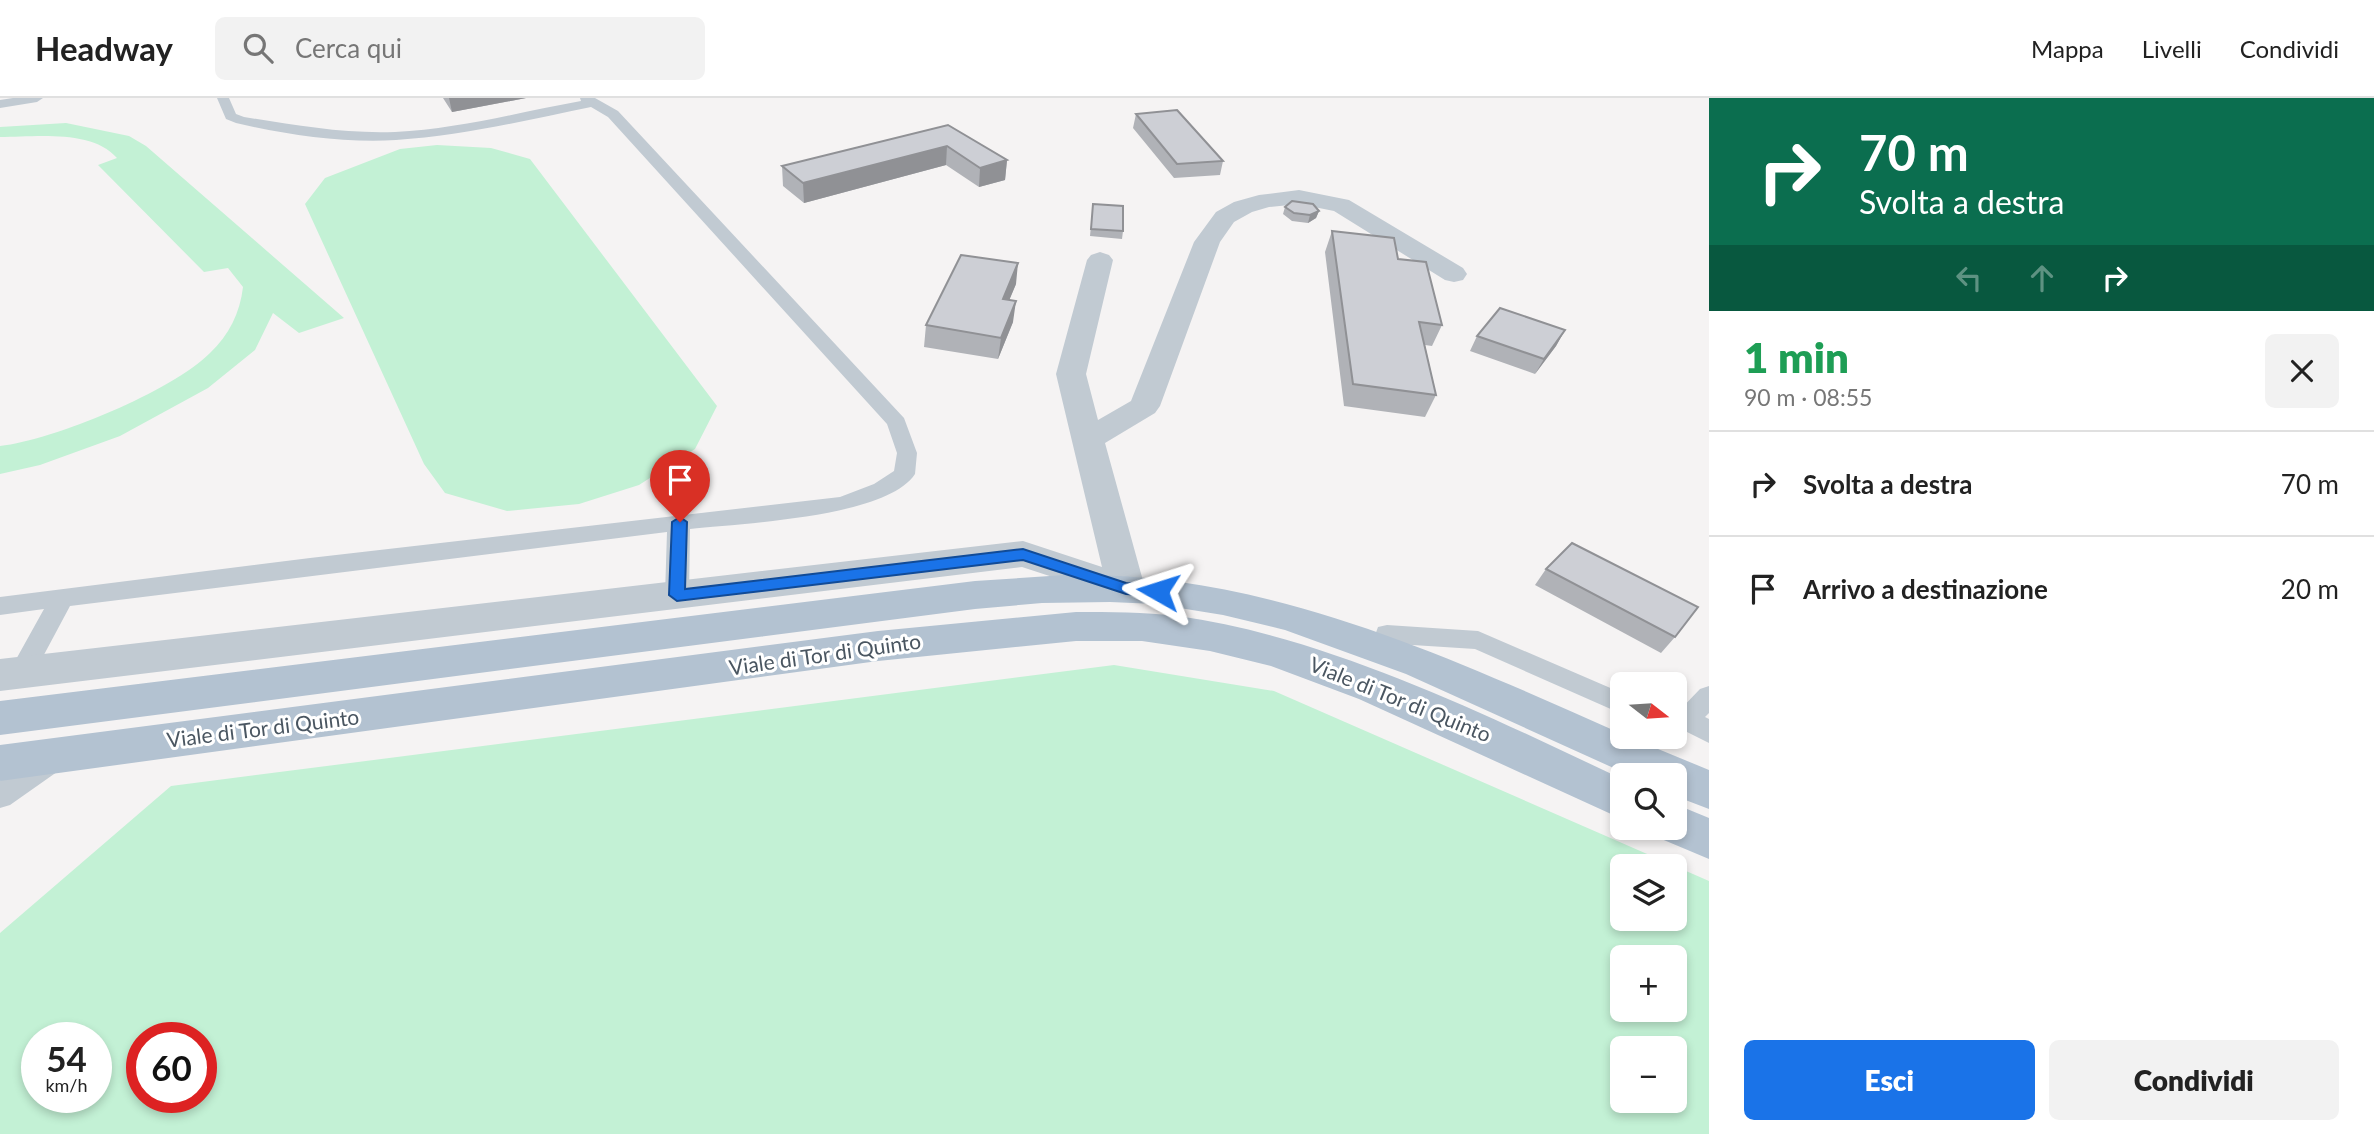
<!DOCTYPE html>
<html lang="it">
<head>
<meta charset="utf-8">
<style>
	body { margin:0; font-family:Lato,sans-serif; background:#f2f2f2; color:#222; height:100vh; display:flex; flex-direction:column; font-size:26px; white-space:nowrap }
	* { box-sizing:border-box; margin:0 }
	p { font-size:23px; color:#767676 }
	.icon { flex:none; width:38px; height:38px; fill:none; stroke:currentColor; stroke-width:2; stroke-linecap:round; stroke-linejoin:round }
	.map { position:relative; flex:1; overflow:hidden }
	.side { display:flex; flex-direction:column; background:#fff; width:665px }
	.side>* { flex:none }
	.banner { background:#0b6e4f; color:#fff; overflow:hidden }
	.needle { width:46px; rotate:107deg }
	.controls { position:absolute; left:1610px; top:574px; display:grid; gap:14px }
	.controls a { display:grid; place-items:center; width:77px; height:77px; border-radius:10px; background:#fff; box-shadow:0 4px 10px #0003; font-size:35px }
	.speed { position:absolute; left:21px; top:924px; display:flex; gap:14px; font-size:35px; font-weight:700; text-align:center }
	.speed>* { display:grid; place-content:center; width:91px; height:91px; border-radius:50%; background:#fff; box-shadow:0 4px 10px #0003; line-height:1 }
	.speed small { font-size:18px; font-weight:400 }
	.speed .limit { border:10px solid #d22; background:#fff; color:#111 }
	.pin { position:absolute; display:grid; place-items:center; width:60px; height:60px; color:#fff; margin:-72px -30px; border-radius:50% 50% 50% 0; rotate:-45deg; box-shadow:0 0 7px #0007 }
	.pin .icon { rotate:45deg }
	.me { position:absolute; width:77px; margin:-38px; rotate:276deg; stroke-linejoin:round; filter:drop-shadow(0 0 5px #0008) }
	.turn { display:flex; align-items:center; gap:24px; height:147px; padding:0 35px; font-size:32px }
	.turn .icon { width:91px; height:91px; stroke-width:2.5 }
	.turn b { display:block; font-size:49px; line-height:60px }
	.lanes { display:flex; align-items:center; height:66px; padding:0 35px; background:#0003; justify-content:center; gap:35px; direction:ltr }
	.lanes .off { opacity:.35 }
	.round { display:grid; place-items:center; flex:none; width:74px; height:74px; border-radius:10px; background:#f2f2f2 }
	.head { display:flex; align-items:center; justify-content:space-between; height:119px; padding:0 35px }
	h1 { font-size:42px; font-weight:800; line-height:52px; color:#1e9e55 }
	.button { display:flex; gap:14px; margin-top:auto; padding:14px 35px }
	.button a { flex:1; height:80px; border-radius:10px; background:#1a73e8; color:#fff; font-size:28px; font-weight:800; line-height:80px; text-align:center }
	.button a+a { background:#f2f2f2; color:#222 }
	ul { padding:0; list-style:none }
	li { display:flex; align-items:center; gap:21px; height:105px; padding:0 35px; border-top:2px solid #e0e0e0 }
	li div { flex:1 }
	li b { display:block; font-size:26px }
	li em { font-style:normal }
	header { display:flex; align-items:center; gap:42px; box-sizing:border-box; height:98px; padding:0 35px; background:#fff; border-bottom:2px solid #e0e0e0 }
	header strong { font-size:33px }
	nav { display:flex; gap:38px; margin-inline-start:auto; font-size:24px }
	.search { width:490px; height:63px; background:#f2f2f2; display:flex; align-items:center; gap:18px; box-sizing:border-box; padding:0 24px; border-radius:10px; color:#767676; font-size:26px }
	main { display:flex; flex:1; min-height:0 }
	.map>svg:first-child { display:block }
	.green { fill:#c3f1d5; fill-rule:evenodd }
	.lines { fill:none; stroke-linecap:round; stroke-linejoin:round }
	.service { fill:#c1cad2; fill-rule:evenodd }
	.minor { fill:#c1cad2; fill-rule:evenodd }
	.primary { fill:#b3c2d1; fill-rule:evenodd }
	.wall { fill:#b0b2b7 }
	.shaded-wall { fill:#909195 }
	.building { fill:#cdcfd5; stroke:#909195; stroke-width:2 }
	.route { fill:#1a73e8; stroke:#114b97; stroke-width:2 }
	.labels { text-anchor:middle; stroke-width:6; stroke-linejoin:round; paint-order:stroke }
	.street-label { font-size:21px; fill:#4a5661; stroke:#fff }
</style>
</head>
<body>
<header>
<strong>Headway</strong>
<div class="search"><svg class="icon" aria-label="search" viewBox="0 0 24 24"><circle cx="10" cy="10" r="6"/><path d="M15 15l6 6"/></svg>Cerca qui</div>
<nav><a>Mappa</a><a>Livelli</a><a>Condividi</a></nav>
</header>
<main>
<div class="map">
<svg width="1709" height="1036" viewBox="0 0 1709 1036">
	<rect width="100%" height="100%" fill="#f5f3f3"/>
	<path class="green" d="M66,25L129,38L146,48L344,220L299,235L273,215L255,252L208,290L120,338L40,367L0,376V348C54,342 172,293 210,255C229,237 240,215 243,189L228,170L204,174L98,67L117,60C92,31 35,39 0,39V29Z
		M437,47L491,50L530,61L717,308L695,351L639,387L579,406L507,413L445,395L424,366L305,106L325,80L400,51Z
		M1114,567L1274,593L1709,783V1036H0V835L171,688ZM1622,768H1675V821H1622ZM1622,859H1675V912H1622ZM37,940H96V999H37ZM142,940H201V999H142ZM1622,950H1675V1003H1622Z"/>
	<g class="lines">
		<path class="service" d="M13,0H43L37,4L0,10V2Z
			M217,0H229L236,16L244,19C294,27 344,36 395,34C458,31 520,14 581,3L580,0H595L618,13L904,320L917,355L915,376C886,420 741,425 690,431L689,497L685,503L677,506L669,503L665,497L667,434L70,508L31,581L22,584L13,581L9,574L44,511L0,517V499L310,460L840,399L874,386L894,373L897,355L887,326L608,19L591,9C527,22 462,38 396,42C343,45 288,37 236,25L226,21Z
			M1387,527L1478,533L1622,595V616L1475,551L1397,546L1392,558L1383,561L1374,558L1370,551L1378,529Z
			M1709,588V615L1705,619L1709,621V645L1677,629L1675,617L1700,591Z
			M54,650L64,653L68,661L64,669L10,707L0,710V683L44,653Z"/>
		<path class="minor" d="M1299,92L1349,102L1463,170L1467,176L1463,182L1454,184L1445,182L1334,113L1299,106L1269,109L1252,114L1234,124L1220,144L1160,308L1155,315L1105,345L1145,490L1139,499L1126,503L1022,469L0,593V561L1023,443L1102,469L1056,276L1087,162L1091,157L1100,154L1109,157L1113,162L1086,276L1098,322L1131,303L1194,144L1216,114L1234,104L1259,97Z"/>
		<path class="primary" d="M1065,477C1264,473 1444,557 1622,636V639H1629L1709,672V711L1675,698V677H1629L1406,576L1285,532L1223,517L1155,506L1110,504L1042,505L975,511L0,637V603L975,483Z
			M1076,514C1110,514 1144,514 1178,518C1328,539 1485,616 1622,681V721L1359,601L1271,568L1210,553L1142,543H1076L878,563L0,683V647L878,533Z
			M1675,706L1709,720V761L1659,740L1654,730H1675Z"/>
	</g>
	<path class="wall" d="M443,0H526L452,14Z
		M1136,16L1223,63L1220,77L1174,80L1133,30Z
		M948,27L1007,62L1005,82L979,89L946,67L804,105L783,88L782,68Z
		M1093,106L1123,133L1122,141L1090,138Z
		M1285,109L1319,113L1316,120L1308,125L1292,123L1283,116Z
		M1332,133L1398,161L1442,227L1432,248L1425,247L1436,297L1425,319L1344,308L1325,154Z
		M1016,186L1009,202L1013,224L998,261L924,249L926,227Z
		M1565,232L1556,248L1535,276L1470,253L1477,238Z
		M1546,471L1675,539L1661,555L1535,487Z"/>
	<path class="shaded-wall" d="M449,0H526L452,14Z
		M947,48L946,67L804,105L803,85Z
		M1007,62L1005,82L979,89L980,70Z
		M1319,113L1316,120L1308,125L1310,117Z
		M1018,165L1016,186L1001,222L1003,201Z
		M1016,203L1013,224L998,261L1001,240Z
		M1565,232L1556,248L1535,276L1544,261Z"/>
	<path class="building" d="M1177,12L1223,63L1177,66L1136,16Z
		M948,27L1007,62L980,70L947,48L803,85L782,68Z
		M1292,103L1313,106L1319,113L1310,117L1294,115L1285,109Z
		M1093,106L1123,108V133L1091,131Z
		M1332,133L1394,140L1398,161L1426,164L1442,227L1419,224L1436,297L1353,286Z
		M961,157L1018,165L1003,201L1016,203L1001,240L926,227Z
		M1500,210L1565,232L1544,261L1477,238Z
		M1572,445L1698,509L1675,539L1546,471Z"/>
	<path class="route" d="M680,419L687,424L685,491L1023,451L1126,485L1158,487L1166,493L1158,498L1126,496L1023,462L677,503L669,497L672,424Z"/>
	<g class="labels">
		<g class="street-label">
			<text transform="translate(825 557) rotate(-8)" y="7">Viale di Tor di Quinto</text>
			<text transform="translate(1400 602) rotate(22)" y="7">Viale di Tor di Quinto</text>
			<text transform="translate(263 631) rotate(-7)" y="7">Viale di Tor di Quinto</text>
		</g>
	</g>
</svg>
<div class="controls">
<a><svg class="needle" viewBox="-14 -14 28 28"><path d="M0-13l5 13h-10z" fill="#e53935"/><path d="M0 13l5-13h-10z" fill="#767676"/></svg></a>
<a><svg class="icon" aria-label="search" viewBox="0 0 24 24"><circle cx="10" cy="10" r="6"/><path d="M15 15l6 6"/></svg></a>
<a><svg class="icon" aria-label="layers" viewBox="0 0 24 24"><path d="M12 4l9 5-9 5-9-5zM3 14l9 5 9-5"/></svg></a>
<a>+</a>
<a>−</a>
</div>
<div class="speed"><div>54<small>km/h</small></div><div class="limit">60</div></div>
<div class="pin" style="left:680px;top:424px;background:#d93025"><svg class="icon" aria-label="arrive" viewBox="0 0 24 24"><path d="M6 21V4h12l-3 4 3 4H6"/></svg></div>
<svg class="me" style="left:1158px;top:493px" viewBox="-20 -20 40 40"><path d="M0-17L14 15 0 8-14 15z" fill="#1a73e8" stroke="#fff" stroke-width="4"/></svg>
</div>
<section class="side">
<div class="banner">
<div class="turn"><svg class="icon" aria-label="right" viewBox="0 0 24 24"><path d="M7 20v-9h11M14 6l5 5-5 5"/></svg><div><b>70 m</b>Svolta a destra</div></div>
<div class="lanes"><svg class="icon off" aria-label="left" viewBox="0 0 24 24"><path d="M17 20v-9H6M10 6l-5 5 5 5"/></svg><svg class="icon off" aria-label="ahead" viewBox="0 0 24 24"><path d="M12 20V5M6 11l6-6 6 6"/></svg><svg class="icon" aria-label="right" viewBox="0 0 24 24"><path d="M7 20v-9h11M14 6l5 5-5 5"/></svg></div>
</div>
<div class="head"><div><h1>1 min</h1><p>90 m · 08:55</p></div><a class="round"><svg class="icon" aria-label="close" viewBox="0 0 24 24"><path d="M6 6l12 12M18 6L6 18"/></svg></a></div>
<ul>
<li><svg class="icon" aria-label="right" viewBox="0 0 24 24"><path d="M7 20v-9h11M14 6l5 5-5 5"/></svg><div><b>Svolta a destra</b></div><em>70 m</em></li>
<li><svg class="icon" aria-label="arrive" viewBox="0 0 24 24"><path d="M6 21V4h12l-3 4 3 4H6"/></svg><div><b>Arrivo a destinazione</b></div><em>20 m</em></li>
</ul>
<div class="button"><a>Esci</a><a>Condividi</a></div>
</section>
</main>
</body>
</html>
